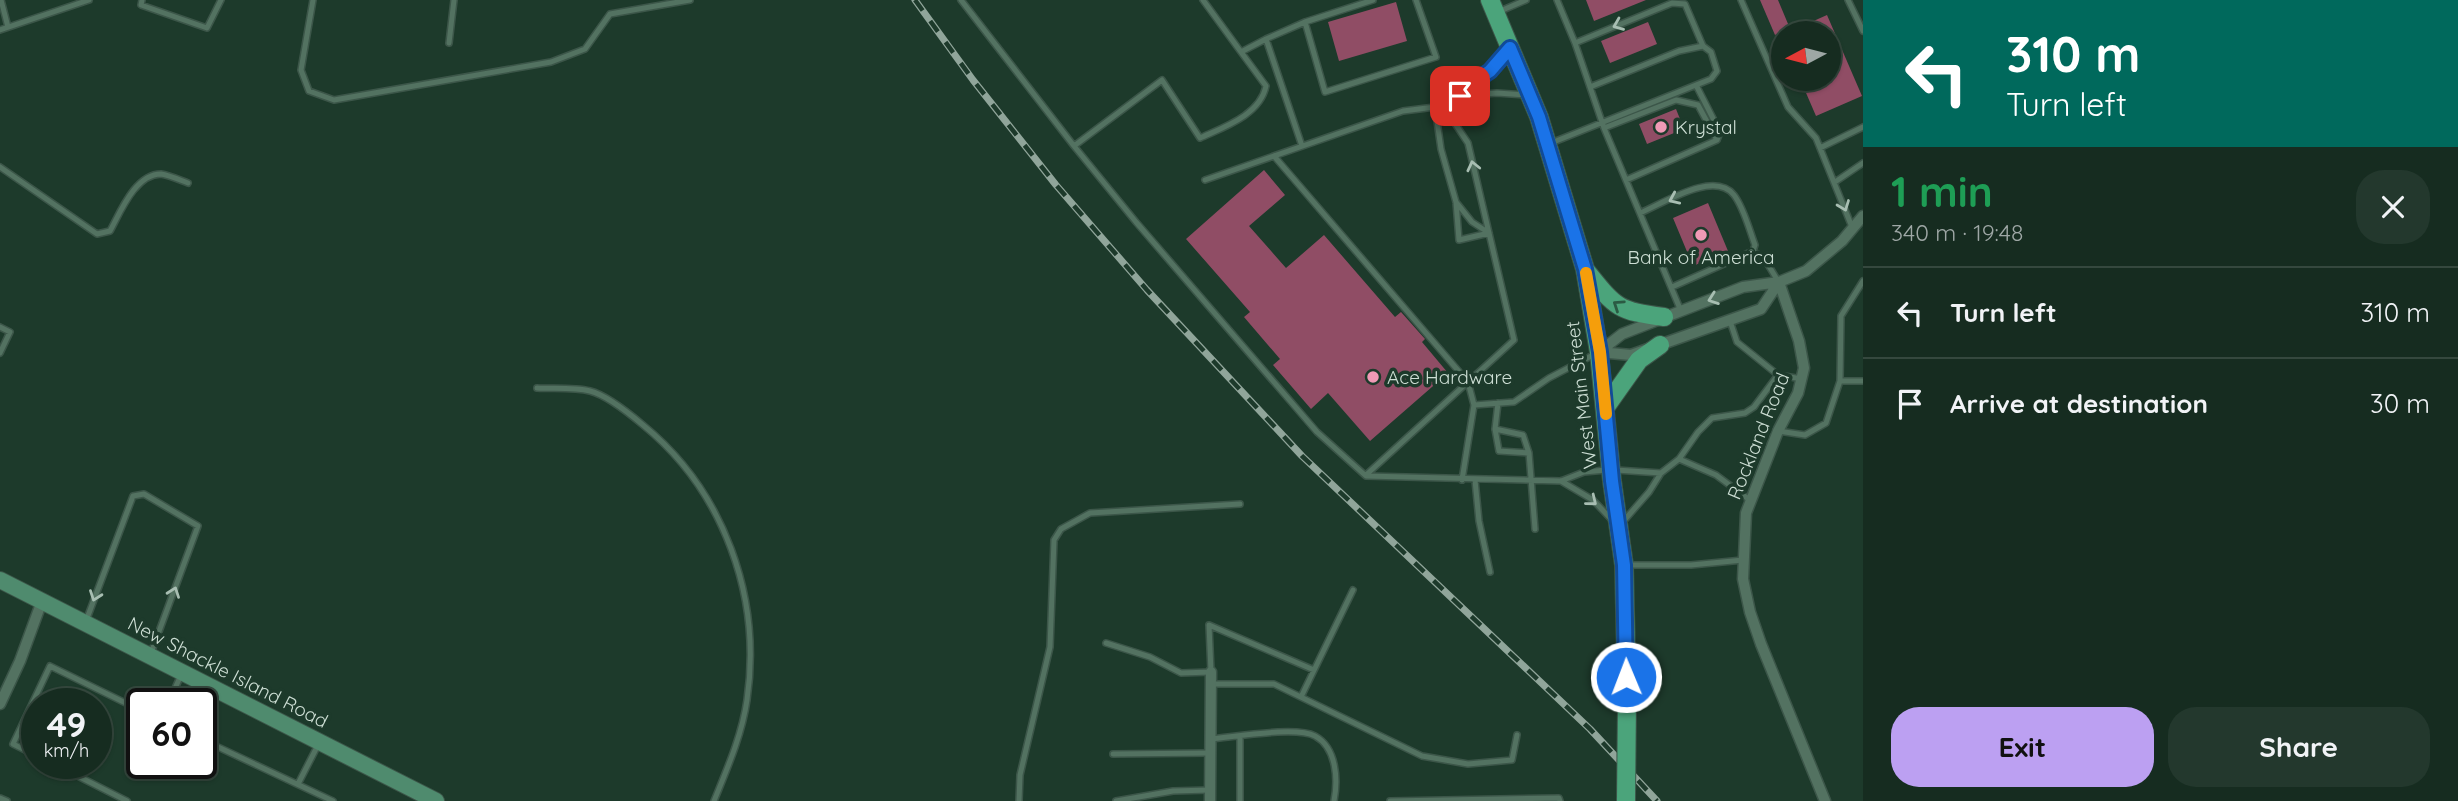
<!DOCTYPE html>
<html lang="en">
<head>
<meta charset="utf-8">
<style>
	body { margin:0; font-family:Quicksand,sans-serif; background:#23382d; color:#f1f3f6; height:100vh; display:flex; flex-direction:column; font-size:26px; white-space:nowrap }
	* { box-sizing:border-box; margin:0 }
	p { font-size:23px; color:#9ea7a5 }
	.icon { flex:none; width:38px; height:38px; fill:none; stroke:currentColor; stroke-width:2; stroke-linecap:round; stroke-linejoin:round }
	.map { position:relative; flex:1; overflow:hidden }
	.sheet { display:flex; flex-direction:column; background:#162c20; width:595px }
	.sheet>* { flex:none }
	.top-card { background:#00695c; color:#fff; overflow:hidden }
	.needle { width:46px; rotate:263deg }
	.tools { position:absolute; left:1771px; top:21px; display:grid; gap:14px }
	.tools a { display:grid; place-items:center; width:70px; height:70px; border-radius:50%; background:#162c20; box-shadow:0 2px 5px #0004,0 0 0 2px #35483e; font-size:35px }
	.speed { position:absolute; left:21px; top:688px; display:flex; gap:14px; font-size:35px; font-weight:700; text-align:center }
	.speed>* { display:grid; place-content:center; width:91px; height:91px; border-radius:50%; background:#162c20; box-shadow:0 2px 5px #0004,0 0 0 2px #35483e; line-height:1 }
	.speed small { font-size:18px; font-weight:400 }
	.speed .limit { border:4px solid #111; border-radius:10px; background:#fff; color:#111 }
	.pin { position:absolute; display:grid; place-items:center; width:60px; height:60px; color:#fff; margin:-30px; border-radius:14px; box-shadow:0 4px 10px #0006 }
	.me { position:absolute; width:77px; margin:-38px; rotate:359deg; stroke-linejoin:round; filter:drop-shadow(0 0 5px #0008) }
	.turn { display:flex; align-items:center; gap:24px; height:147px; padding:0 28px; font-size:32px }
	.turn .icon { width:91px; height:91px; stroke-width:2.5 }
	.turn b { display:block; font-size:49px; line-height:60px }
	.round { display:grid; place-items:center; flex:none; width:74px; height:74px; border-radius:28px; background:#23382d }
	.headline { display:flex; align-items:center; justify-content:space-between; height:119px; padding:0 28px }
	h1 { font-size:42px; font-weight:700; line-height:52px; color:#1e9e55 }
	.primary-button { display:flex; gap:14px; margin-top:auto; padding:14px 28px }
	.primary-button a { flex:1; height:80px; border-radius:28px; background:#bca0f2; color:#111; font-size:28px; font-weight:700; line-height:80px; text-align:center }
	.primary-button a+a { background:#23382d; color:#f1f3f6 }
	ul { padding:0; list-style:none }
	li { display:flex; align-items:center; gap:21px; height:91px; padding:0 28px; border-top:2px solid #35483e }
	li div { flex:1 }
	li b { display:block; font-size:26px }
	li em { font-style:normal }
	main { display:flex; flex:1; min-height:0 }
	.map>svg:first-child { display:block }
	.building { fill:#904d65 }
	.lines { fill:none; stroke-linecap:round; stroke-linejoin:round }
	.lane-casing { stroke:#3c5649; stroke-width:8 }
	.street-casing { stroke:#3c5649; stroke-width:13 }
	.secondary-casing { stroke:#3c5649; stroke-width:18 }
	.primary-casing { stroke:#3c5649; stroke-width:20 }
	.lane { stroke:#537261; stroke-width:5 }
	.street { stroke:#537261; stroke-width:10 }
	.secondary { stroke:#4f8b6e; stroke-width:16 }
	.primary { stroke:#4ba47b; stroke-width:18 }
	.rail-casing { stroke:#90a59a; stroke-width:7 }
	.rail { stroke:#1d3a2b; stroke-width:4.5; stroke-dasharray:13; stroke-linecap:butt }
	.primary-bridge-casing { stroke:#3c5649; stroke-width:20; stroke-linecap:butt }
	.primary-bridge { stroke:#4ba47b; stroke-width:18 }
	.oneway { stroke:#a8beb2 }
	.oneway2 { stroke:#2b5a43 }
	.route-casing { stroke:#114b97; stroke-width:18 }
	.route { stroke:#1a73e8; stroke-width:12 }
	.slow { stroke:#f59e0b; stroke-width:12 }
	.poi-dot { fill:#f09ab6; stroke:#1d3a2b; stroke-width:2.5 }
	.labels { text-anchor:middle; stroke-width:7; stroke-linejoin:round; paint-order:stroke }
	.poi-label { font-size:19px; fill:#cdded4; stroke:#1d3a2b; text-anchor:start }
	.street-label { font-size:19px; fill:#cdded4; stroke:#1d3a2b }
</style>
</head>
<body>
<main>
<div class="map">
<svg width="1863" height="801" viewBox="0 0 1863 801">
	<rect width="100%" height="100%" fill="#1d3a2b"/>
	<path class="building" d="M1586,0H1646L1594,21Z
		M1760,0H1778L1791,31L1827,15L1862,96L1816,116L1800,79H1829V33H1783V40L1780,33L1775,35Z
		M1396,2L1407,41L1339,61L1328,22Z
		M1648,22L1657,44L1610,63L1601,41Z
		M1676,109L1684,129L1647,144L1639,124Z
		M1264,170L1285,195L1249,226L1286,268L1324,235L1395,317L1401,312L1425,339L1422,342L1448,373L1370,441L1328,393L1311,409L1273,365L1280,359L1244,317L1250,312L1186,239Z
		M1708,203L1728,251L1693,266L1673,218Z"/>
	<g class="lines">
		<g class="lane-casing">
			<path id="lane" d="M1,0L8,27
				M142,0L141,5L207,28L221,0
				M313,0L301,70L309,91L334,100L551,62L585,49L610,14L690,0
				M961,0L1074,146
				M1203,0L1241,52L1266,39L1302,146
				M1557,0L1575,43L1604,128L1681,311
				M1741,0L1788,107L1816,138L1852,227
				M1848,0L1863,31
				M1498,12L1526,0
				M1305,22L1373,0
				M0,30L89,0
				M1266,39L1305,22L1325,92L1436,57L1416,0
				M449,43L454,0
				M1575,43L1672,3L1685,4L1703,46
				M1241,52L1266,86C1260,115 1224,127 1200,138L1162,80L1074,146L1136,222L1317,432L1366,476L1561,481L1584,472L1606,470
				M1460,96C1476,79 1493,67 1508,50
				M1435,107L1441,149L1456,202L1459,240L1489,233
				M1604,128L1676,100L1698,105L1717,140
				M1551,143L1711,79L1717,71L1711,52L1703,46L1679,51L1590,87
				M1820,148L1863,127
				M1274,156L1468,382L1474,405
				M0,167L97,234L110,231C120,213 135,174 161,174C169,175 180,180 188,183
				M1205,180L1403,111L1435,107L1460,96L1497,93L1527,95
				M1626,180L1717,140L1720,132L1696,85
				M1835,182L1863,163
				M1456,202L1472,222L1489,233
				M1640,213C1664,203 1714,170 1734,195C1744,208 1749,229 1755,245L1753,251L1672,287
				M1753,251L1764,258L1778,281
				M1730,321L1737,342L1778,375L1802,379
				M0,327L10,332L0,353
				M1840,381H1863
				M537,388C553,389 574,387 590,391C606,395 630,414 643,425C724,491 762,597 747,700C742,735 727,769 714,801
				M1498,403L1495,429L1499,451L1529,453
				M1495,429L1523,435L1529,453L1535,529
				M1778,431L1805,435L1826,423L1840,381L1841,316L1863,281
				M1679,459L1716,475L1751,501
				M1616,470L1661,473
				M1366,475L1514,340L1468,143L1452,119L1435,107
				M1462,480L1474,405L1514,402L1549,378L1595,354
				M1475,480L1479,521L1490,572
				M1561,481L1593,500L1612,520
				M1621,524L1649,492L1661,473L1679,459L1698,432L1712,418L1745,413L1754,407L1778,375
				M1627,565H1691L1743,560
				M86,621L133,496L144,494L198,526L151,653
				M1106,643L1150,657L1181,673L1211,672L1209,625L1314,670
				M1210,684H1274L1422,756L1468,764L1512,760L1517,735
				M1301,697L1353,590
				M168,704L181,675
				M1240,737V801
				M201,739L333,801
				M1210,739C1234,737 1296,726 1315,736C1337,748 1338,780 1334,801
				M1113,754L1210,753
				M37,756L13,744L50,666L142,711
				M52,763L127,801
				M298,784L318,745
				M0,798L7,801
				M1019,801L1020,775L1050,647L1054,540L1061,529L1090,513L1240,504
				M1116,801L1173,791L1210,790
				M1390,801L1559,798L1560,801"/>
		</g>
		<g class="street-casing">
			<path id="street" d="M1779,282L1799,341L1804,368L1798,393L1778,431L1746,513L1743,579L1750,612L1761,644L1825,801
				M1599,352L1622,334L1681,311L1743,287L1779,282L1806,271L1842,241L1863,216
				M1599,352L1631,355L1761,309L1779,282
				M0,704L20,661L42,601
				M1210,801L1211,672"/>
		</g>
		<g class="secondary-casing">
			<path id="secondary" d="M0,580L436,801"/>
		</g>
		<g class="primary-casing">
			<path id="primary" d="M1490,0L1539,117L1585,269L1599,352L1612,481L1624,565L1627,700
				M1587,272C1616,308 1618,311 1664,317
				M1605,408L1639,360L1660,345"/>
		</g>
		<use href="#lane" class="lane"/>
		<use href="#street" class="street"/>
		<use href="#secondary" class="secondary"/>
		<use href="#primary" class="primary"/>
		<g class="rail-casing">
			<path id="rail" d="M915,0L973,80L1056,185L1147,290L1302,456L1590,729L1657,801"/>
		</g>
		<use href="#rail" class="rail"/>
		<g class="primary-bridge-casing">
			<path id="primary-bridge" d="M1626,801L1627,700"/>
		</g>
		<use href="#primary-bridge" class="primary-bridge"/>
	</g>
	<defs><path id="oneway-chevron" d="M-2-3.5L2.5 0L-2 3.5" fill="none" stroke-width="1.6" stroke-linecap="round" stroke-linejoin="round" transform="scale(1.75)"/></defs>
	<g class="oneway">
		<use href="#oneway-chevron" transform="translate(1618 25) rotate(158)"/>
		<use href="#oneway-chevron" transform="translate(1473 166) rotate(-103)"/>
		<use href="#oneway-chevron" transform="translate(1674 199) rotate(156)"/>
		<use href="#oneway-chevron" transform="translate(1844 206) rotate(69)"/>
		<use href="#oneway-chevron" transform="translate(1713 299) rotate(160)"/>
		<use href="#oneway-chevron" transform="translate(1592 501) rotate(39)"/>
		<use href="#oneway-chevron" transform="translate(174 592) rotate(-70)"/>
		<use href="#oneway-chevron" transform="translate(95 596) rotate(110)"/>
	</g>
	<use class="oneway2" href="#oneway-chevron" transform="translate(1618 305) rotate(-146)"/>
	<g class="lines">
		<g class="route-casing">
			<path id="route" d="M1460,96L1472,83L1490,71L1510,48L1539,117L1585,269L1600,352L1612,481L1624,565L1626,677"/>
		</g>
		<use href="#route" class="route"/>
		<path class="slow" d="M1586,273L1600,352L1606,414"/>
	</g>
	<g class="poi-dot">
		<circle cx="1661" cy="127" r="7"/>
		<circle cx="1701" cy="235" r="7"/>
		<circle cx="1373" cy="377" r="7"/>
	</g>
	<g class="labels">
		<g class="poi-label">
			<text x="1675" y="134">Krystal</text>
			<text x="1701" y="264" text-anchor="middle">Bank of America</text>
			<text x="1387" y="384">Ace Hardware</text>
		</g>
		<g class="street-label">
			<text transform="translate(1581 395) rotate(-97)" y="7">West Main Street</text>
			<text transform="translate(1758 436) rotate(-68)" y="7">Rockland Road</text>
			<text transform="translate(228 672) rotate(27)" y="7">New Shackle Island Road</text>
		</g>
	</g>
</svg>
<div class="tools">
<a><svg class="needle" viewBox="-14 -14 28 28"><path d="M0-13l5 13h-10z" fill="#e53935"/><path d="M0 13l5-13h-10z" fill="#9ea7a5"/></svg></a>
</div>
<div class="speed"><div>49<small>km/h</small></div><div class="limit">60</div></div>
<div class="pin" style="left:1460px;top:96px;background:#d93025"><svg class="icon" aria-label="arrive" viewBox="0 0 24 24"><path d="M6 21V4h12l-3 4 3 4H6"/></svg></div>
<svg class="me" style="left:1626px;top:677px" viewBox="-20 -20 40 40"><circle r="17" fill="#1a73e8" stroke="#fff" stroke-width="3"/><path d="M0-11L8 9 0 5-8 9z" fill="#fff"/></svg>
</div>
<section class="sheet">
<div class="top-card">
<div class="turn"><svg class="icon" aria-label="left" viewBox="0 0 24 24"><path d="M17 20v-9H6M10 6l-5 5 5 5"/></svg><div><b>310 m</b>Turn left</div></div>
</div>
<div class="headline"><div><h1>1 min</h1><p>340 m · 19:48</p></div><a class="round"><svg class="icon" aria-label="close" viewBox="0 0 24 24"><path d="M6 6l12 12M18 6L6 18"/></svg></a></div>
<ul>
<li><svg class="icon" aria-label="left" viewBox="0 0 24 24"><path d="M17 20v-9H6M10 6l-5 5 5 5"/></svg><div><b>Turn left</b></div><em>310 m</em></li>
<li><svg class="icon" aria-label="arrive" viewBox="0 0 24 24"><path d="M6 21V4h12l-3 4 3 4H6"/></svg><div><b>Arrive at destination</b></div><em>30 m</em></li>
</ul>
<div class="primary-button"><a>Exit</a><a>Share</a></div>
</section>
</main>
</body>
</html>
